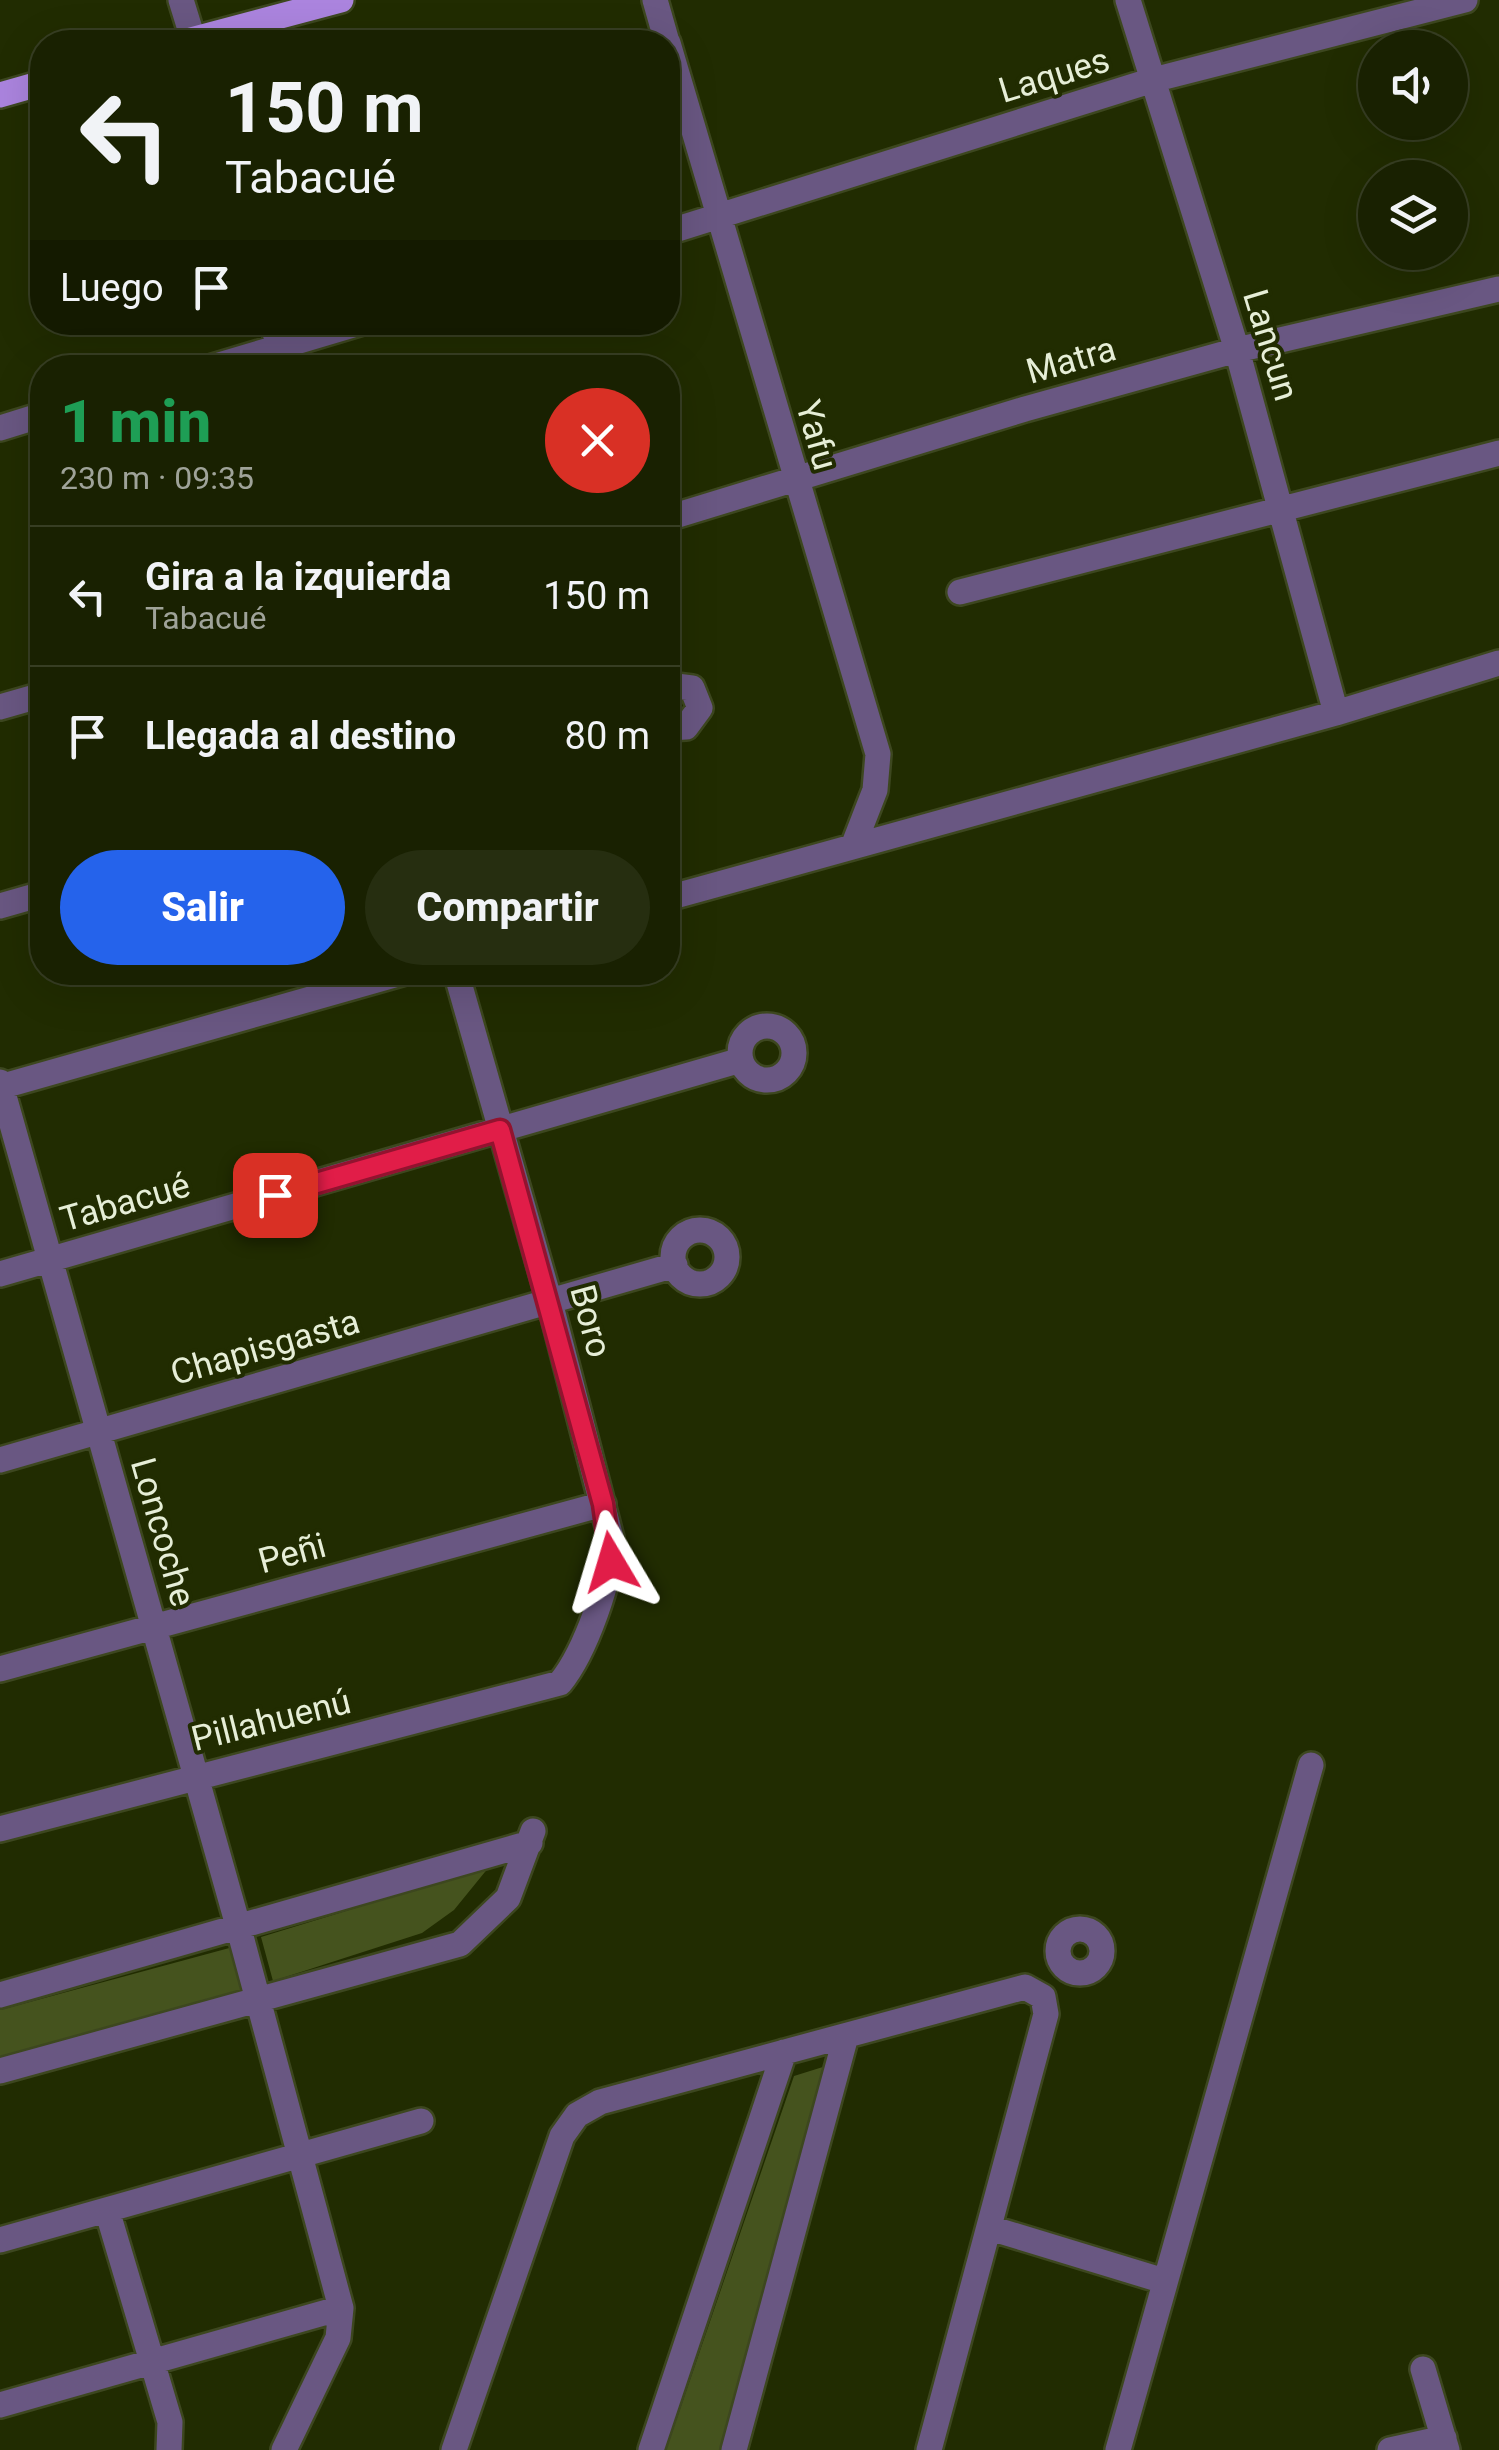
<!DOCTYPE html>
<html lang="es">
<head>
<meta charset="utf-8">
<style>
	body { margin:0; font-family:Roboto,sans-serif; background:#262e10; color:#f1f3f6; height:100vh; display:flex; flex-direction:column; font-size:38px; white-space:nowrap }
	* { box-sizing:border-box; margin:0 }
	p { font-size:32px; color:#9fa399 }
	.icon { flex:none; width:55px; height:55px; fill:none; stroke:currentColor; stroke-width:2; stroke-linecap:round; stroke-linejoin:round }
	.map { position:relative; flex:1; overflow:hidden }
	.details { position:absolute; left:30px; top:355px; width:650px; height:630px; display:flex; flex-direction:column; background:#192101; border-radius:40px; box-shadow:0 10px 40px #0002,0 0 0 2px #373e23 }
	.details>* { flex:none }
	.top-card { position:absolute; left:30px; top:30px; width:650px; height:305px; border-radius:40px; box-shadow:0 10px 40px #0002,0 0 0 2px #373e23; background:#192101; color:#f1f3f6; overflow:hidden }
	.controls { position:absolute; left:1358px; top:30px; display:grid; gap:20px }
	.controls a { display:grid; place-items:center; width:110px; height:110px; border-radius:50%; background:#192101; box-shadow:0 10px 40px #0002,0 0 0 2px #373e23; font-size:50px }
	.pin { position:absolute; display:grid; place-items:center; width:85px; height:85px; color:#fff; margin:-42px; border-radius:20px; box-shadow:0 5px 15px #0006 }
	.me { position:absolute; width:110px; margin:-55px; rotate:353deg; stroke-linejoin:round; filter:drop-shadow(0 0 8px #0008) }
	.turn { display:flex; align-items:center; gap:35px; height:210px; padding:0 30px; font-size:45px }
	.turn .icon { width:130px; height:130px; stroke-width:2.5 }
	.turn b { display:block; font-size:70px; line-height:85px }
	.then { display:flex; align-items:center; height:95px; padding:0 30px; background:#0003; gap:20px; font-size:38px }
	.round { display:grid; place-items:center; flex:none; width:105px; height:105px; border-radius:52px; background:#262e10 }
	.summary { display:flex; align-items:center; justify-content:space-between; height:170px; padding:0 30px }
	h1 { font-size:60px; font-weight:800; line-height:75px; color:#1e9e55 }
	.action { display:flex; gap:20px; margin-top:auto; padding:20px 30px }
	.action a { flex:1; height:115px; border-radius:60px; background:#2563eb; color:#fff; font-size:40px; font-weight:800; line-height:115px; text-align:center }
	.action a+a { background:#262e10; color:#f1f3f6 }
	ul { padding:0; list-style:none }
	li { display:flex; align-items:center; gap:30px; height:140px; padding:0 30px; border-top:2px solid #373e23 }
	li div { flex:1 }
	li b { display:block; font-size:38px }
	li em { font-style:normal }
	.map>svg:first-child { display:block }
	.green { fill:#45531e }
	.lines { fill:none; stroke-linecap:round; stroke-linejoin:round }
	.minor-casing { stroke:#3d471f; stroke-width:30 }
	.major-casing { stroke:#3d471f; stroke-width:30 }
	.minor { stroke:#695782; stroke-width:25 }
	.major { stroke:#ab84de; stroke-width:25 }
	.route-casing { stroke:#92132f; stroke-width:25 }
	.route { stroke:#e11d48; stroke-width:18 }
	.labels { text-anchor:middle; stroke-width:8; stroke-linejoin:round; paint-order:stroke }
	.street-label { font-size:35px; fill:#e6eed7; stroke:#212c01 }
</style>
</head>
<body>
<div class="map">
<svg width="1499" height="2450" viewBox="0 0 1499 2450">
	<rect width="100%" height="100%" fill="#212c01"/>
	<path class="green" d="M489,1867L454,1910L422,1933L273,1981L261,1937Z
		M233,1947L245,1992L0,2058V2010Z
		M826,2066L723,2450H666L794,2076Z"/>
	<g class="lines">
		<g class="minor-casing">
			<path id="minor" d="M181,0L194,42
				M655,0L667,42
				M1128,0L1237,350L1336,713
				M668,43L878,754L875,790L854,844
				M668,232L1153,80L1465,0
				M272,322L285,368
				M209,368L363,322
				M0,428L42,415
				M668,518L1025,409L1237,350L1499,289
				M960,592L1499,453
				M668,685L692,688L700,708L686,727L668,728
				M0,707L42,695
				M668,898L1336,713L1499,663
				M0,906L42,894
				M740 1053a27 27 0 1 1 54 0a27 27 0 1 1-54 0Z
				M0,1082L239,1929L341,2308L338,2338L284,2450
				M0,1087L405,972
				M673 1257a27 27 0 1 1 54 0a27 27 0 1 1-54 0Z
				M0,1274L741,1060
				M0,1460L675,1265
				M0,1669L603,1504
				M0,1829L560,1683C584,1654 614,1575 611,1538L550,1302L456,972
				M1058 1951a22 22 0 1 1 44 0a22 22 0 1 1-44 0Z
				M0,1995L530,1843
				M0,2071L460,1944L508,1898L533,1831
				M107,2210L170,2422L169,2450
				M990,2228L1164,2281
				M0,2240L421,2121
				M1423,2369L1447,2450
				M0,2405L341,2308
				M454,2450L562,2136L577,2115L600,2102L1025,1987L1043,1997L1046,2014L929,2450
				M651,2450L784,2052
				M734,2450L846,2036
				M1118,2450L1311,1765
				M1390,2450L1444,2438"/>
		</g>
		<g class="major-casing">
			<path id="major" d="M183,42L341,0
				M0,95L42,83"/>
		</g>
		<use href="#minor" class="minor"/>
		<use href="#major" class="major"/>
	</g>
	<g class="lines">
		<g class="route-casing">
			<path id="route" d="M275,1195L500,1130L603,1504L611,1562"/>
		</g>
		<use href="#route" class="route"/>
	</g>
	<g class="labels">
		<g class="street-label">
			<text transform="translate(1054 75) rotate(-17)" y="12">Laques</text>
			<text transform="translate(1271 345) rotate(73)" y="12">Lancun</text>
			<text transform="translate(1071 360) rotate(-16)" y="12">Matra</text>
			<text transform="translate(817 435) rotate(74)" y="12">Yafu</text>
			<text transform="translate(125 1202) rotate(-16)" y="12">Tabacué</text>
			<text transform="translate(591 1321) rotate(75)" y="12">Boro</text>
			<text transform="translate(265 1347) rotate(-16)" y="12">Chapisgasta</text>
			<text transform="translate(163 1532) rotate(74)" y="12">Loncoche</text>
			<text transform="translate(292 1553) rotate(-15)" y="12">Peñi</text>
			<text transform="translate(271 1720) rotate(-14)" y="12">Pillahuenú</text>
		</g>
	</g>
</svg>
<div class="controls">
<a><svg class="icon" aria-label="sound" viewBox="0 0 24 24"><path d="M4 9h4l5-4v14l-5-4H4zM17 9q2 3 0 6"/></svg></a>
<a><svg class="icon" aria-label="layers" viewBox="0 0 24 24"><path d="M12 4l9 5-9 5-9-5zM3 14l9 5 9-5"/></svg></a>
</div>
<div class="pin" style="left:275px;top:1195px;background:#d93025"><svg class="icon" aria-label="arrive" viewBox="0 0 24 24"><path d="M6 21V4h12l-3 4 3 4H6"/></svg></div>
<svg class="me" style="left:611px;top:1562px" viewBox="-20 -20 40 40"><path d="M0-17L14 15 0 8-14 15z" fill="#e11d48" stroke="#fff" stroke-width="4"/></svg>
<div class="top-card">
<div class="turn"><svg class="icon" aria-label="left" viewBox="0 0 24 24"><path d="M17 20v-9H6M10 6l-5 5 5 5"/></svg><div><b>150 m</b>Tabacué</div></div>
<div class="then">Luego<svg class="icon" aria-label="arrive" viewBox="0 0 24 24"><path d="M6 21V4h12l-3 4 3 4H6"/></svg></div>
</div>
<section class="details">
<div class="summary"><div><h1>1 min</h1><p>230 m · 09:35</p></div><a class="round" style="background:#d93025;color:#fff"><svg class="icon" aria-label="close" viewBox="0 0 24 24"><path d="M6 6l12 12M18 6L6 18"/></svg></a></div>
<ul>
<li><svg class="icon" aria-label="left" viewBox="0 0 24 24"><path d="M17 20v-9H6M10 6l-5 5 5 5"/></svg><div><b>Gira a la izquierda</b><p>Tabacué</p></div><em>150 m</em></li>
<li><svg class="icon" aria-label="arrive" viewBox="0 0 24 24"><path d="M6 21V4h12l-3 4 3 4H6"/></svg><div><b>Llegada al destino</b></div><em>80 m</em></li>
</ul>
<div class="action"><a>Salir</a><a>Compartir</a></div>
</section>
</div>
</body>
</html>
